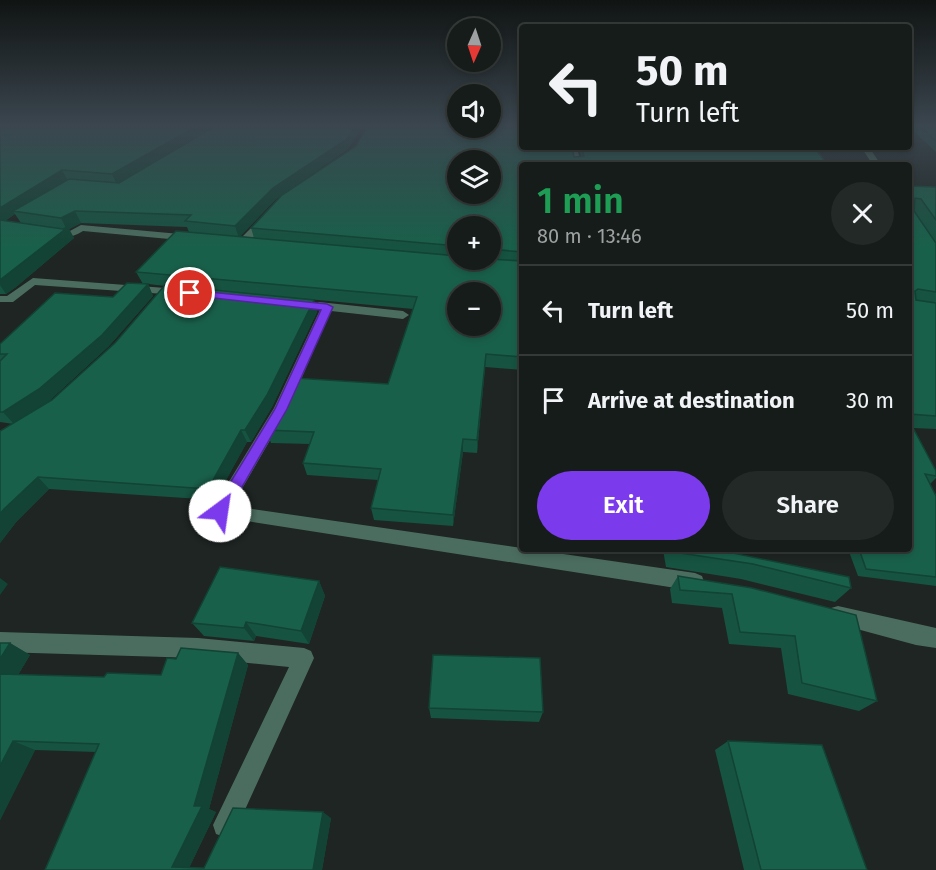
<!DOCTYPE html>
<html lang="en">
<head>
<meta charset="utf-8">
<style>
	body { margin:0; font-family:"Fira Sans",sans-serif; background:#232927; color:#f1f3f6; height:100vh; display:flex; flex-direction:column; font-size:22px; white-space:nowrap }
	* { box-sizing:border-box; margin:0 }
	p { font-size:20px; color:#9ea1a2 }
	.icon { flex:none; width:33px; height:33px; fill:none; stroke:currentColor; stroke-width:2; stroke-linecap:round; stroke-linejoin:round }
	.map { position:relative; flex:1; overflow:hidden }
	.sheet { position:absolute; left:519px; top:162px; width:393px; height:390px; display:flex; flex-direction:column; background:#161c1a; border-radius:6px; box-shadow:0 3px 9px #0003,0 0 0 2px #353a39 }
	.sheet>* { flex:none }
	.top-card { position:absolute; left:519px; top:24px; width:393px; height:126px; border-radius:6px; box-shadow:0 3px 9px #0003,0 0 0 2px #353a39; background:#161c1a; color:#f1f3f6; overflow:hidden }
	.needle { width:39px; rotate:183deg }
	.fabs { position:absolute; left:447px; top:18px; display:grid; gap:12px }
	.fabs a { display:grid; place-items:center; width:54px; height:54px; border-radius:50%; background:#161c1a; box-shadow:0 3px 9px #0003,0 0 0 2px #353a39; font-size:30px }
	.pin { position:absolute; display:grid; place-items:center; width:51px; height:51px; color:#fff; margin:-26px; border:3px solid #fff; border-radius:50%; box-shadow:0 2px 6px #0007 }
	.me { position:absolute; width:66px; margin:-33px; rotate:31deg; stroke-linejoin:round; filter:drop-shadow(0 0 4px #0008) }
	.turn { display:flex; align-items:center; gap:21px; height:126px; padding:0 18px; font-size:27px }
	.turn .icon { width:78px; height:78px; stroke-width:2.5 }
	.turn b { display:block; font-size:42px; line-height:51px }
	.round { display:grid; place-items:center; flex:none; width:63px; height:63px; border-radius:32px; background:#232927 }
	.summary { display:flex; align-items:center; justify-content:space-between; height:102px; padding:0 18px }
	h1 { font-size:36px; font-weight:600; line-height:45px; color:#1e9e55 }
	.action { display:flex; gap:12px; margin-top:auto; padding:12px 18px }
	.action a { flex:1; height:69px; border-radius:36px; background:#7c3aed; color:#fff; font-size:24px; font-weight:600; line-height:69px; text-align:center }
	.action a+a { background:#232927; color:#f1f3f6 }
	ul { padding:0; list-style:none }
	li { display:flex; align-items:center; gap:18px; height:90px; padding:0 18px; border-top:2px solid #353a39 }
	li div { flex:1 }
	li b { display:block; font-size:22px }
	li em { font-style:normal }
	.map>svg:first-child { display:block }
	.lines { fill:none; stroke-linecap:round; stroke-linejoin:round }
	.street { fill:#4b6d5f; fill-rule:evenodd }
	.wall { fill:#165340; fill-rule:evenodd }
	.shaded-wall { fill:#124334 }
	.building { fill:#19604a; stroke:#124334; stroke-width:1.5; fill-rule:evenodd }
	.route { fill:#7c3aed; stroke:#51269a; stroke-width:1.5 }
</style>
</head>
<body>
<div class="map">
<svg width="936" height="870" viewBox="0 0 936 870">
	<rect width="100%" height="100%" fill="#1e2522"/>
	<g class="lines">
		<path class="street" d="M569,147H577L581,165H573Z
			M861,147H869L881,165H873Z
			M264,215L272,217L246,245H238V241Z
			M81,225L191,235L196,238L191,241L83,231C72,238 59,240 48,233L53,230L68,232Z
			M33,278L179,289L185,292L179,295L35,285L13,302H0V296H7Z
			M319,302L403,311L409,315L403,319L331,311L288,409L232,506L695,573L702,576L704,582L702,588L695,591L214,516L212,511L214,506L274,408L320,310L313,306Z
			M838,606L936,628V648L916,645L831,622L828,615L831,608Z
			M0,632L198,638L304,648L311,651L314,658L234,834L225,837L216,834L213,825L289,667L198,658L0,652Z"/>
	</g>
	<path class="wall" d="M0,125H364L348,149L276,199L240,236L254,238L251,228L282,195L356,146L368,125H458V128H490V125H522V147H572L574,157L581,156L579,147H814L826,163L834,164L835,165H522V370L485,367L477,453L463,452L453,526L374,520L371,508L378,480L307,475L303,463L310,444L271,443L266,430L295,378L388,384L413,309L297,298L314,300L317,312L272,407L251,442H247L215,500L49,489L17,521L0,543V431L13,424L0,422V344L55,293L113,297L127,283L147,284H143L136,272L176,231L189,232L187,227L81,223L69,229L74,238L16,287L6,294H0ZM458,160H490V194H458ZM15,214L21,223L31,224L5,221ZM458,226H490V260H458ZM148,284L165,286L115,343L52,400L25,416L49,401L109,346L153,296ZM458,292H490V326H458Z
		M909,125H936V152L909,127Z
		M909,186L936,187V429L913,428L936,471V478L930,484L936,496V586L858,576L848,549H909Z
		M656,549H723V551L851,588L835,602L741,579L666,567L663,550Z
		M678,576L752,588L877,701L859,711L788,694L781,648L729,644L722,608L672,603L670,589Z
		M319,581L325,596L309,644L256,636L254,641L204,636L192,623Z
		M0,643H10L30,655L18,675L104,677L161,675L176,659L238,653L248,665L209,809L216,812L189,868H204L331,818L322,870H45L96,752L35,750L0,820Z
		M429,708L543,712L539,722L431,718Z
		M728,741L867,870H744L715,750Z"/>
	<path class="shaded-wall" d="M199,125H219L117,185L112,174Z
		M356,125H364L348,149L276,199L239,238L235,226L273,188Z
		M62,170L68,181L13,211L15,214L0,224V208Z
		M75,211L81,223L69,229L74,238L16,287L6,294L0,285V280L66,228L61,218Z
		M148,284L153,296L109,346L49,401L14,424L3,412Z
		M314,300L317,312L272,407L251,442L245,430Z
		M486,354L485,367L477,453V440Z
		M241,430L247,442L215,500L208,489Z
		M463,439V452L453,526V515Z
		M38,477L49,489L17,521L0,543V514L4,509Z
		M0,578L8,584L0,595Z
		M319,581L325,596L309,644L301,631Z
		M246,622L256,636L254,641L244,628Z
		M10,643L30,655L12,685L0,679V659Z
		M238,653L248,665L209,809L216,812L188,870L172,867L194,806Z
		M13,741L35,750L0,820V766Z
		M323,812L331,818L322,870H313Z"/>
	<path class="building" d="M0,125H199L112,174L62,170L0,208Z
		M217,125H356L347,139L273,188L235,226L185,221L191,215L75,211L61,218L13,211L69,179L119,183Z
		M368,125H458V128H490V125H522V147H572L574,157L584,156L582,147H814L826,163L834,164L835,165H522V252L490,249V226H458V246L251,228L282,195L356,146ZM458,160H490V194H458Z
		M919,125H936V141Z
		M909,186L936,187V220L921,199L915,198L914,211L936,243V292L918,289L915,291L916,300L936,303V416L909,414Z
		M0,220L63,229L68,227L0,280Z
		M176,231L458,256V260H490V259L522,261V357L486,354L477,440L463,439L453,515L371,508L381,469L303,463L314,432L266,430L295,378L388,384L417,297L136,272ZM458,292H490V326H458Z
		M127,283L148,284L102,335L39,389L3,412H0V361L7,354H0V344L55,293L113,297Z
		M165,285L314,300L267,395L245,430H241L208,489L38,477L4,509L0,514V431L52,400L115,343Z
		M909,424H911L936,471V476L925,474L936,496V577L866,569L859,549H909Z
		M674,549H723V551L849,577L851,588L753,564L674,552Z
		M220,567L319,581L301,631L246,622L244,628L192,623Z
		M678,576L752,588L856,615L877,701L802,683L795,636L740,632L732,594L680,590Z
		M0,643H10L0,659Z
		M181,648L238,653L194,806H202L172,867L204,868L233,808L323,812L313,870H45L99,744L13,741L0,766V674L104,677L107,673L161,675L167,658L176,659Z
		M433,655L540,658L543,712L429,708Z
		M728,741L822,745L867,870H761Z"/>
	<linearGradient id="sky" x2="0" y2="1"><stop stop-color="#101413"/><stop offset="0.51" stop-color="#3b464f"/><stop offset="1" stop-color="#3b464f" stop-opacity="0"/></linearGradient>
	<rect width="936" height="247" fill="url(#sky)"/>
	<path class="route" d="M190,290L327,304L333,307L287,409L226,515L220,517L215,515L213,511L275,409L321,310L187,295L185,293Z"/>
</svg>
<div class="fabs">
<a><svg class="needle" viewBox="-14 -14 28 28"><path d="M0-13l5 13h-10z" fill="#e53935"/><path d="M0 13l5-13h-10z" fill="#9ea1a2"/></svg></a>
<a><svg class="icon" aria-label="sound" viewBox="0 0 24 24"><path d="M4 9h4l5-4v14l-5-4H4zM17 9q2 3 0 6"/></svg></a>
<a><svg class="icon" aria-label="layers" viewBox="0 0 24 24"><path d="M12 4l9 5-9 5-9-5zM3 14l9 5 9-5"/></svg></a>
<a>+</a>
<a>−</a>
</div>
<div class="pin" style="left:190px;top:293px;background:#d93025"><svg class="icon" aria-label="arrive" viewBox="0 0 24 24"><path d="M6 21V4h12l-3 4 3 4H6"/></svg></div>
<svg class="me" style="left:220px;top:511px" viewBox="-20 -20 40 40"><circle r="19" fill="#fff"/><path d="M0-13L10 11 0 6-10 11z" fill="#7c3aed"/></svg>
<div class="top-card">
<div class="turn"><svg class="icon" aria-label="left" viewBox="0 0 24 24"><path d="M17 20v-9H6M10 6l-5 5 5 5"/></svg><div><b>50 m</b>Turn left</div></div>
</div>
<section class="sheet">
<div class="summary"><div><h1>1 min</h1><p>80 m · 13:46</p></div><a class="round"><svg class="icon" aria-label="close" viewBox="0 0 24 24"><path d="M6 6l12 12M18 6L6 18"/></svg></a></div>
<ul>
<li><svg class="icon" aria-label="left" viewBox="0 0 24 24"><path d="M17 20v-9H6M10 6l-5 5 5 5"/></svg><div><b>Turn left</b></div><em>50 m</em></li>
<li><svg class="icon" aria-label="arrive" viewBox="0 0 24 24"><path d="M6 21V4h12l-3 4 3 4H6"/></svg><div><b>Arrive at destination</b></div><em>30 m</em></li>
</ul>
<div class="action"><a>Exit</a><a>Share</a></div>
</section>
</div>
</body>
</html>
